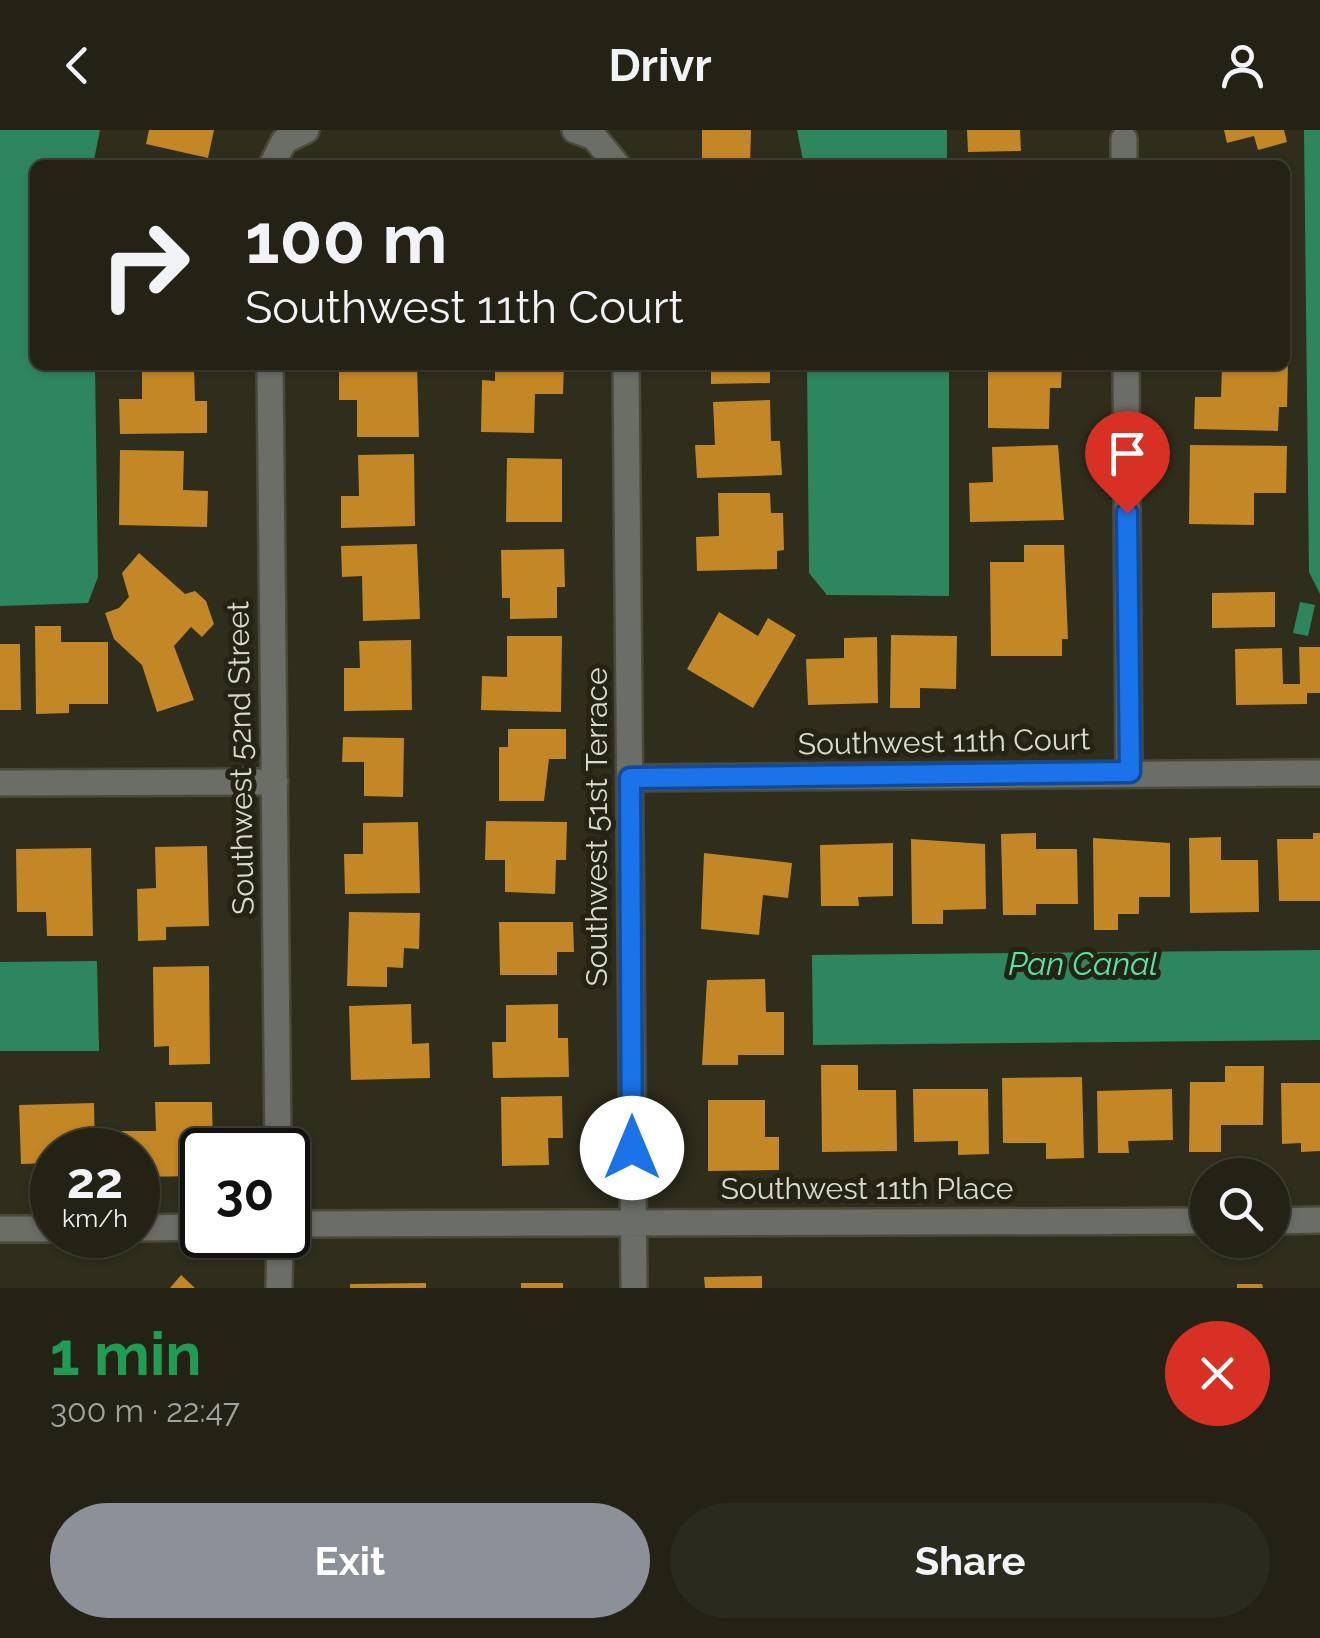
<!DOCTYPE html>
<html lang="en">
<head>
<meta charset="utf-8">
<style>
	body { margin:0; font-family:Raleway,sans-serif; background:#2b2a1e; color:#f1f3f6; height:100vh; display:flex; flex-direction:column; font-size:38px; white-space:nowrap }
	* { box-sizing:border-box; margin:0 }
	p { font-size:32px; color:#a3a4a0 }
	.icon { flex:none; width:55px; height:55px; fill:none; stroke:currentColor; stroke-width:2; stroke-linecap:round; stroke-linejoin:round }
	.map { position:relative; height:1158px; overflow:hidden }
	.sheet { display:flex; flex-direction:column; background:#232215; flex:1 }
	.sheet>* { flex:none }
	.banner { position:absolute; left:30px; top:30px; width:1260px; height:210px; border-radius:15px; box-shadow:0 2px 8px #0004,0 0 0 2px #403f34; background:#232215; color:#f1f3f6; overflow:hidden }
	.tools { position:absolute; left:1190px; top:1028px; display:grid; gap:20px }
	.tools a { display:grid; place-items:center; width:100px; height:100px; border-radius:50%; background:#232215; box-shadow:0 2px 8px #0004,0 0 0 2px #403f34; font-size:50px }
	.speed { position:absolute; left:30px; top:998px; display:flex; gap:20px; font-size:50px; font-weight:700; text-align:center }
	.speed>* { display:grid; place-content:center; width:130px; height:130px; border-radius:50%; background:#232215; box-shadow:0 2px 8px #0004,0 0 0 2px #403f34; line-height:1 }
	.speed small { font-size:25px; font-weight:400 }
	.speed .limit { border:5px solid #111; border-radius:15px; background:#fff; color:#111 }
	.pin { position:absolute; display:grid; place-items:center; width:85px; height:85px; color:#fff; margin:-102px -42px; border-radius:50% 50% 50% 0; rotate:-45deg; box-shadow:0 0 10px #0007 }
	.pin .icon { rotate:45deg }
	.me { position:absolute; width:110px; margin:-55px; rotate:0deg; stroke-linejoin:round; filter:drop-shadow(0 0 8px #0008) }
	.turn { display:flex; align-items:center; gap:35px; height:210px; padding:0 50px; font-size:45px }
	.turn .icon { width:130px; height:130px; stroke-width:2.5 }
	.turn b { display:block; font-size:70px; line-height:85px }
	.round { display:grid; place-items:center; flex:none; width:105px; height:105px; border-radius:52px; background:#2b2a1e }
	.overview { display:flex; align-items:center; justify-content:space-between; height:170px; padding:0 50px }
	h1 { font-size:60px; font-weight:700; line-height:75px; color:#1e9e55 }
	.action { display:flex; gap:20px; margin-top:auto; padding:20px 50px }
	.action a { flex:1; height:115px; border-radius:60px; background:#8c9099; color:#fff; font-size:40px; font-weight:700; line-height:115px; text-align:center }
	.action a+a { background:#2b2a1e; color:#f1f3f6 }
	header { display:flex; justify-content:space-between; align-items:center; height:130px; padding:0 50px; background:#232215; font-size:45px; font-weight:700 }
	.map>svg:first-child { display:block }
	.water { fill:#2e865f }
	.building { fill:#c48726 }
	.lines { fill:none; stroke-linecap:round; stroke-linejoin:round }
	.minor-casing { stroke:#4b4939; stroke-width:30 }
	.minor { stroke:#6a6e67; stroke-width:25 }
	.route-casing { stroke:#114b97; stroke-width:25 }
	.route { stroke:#1a73e8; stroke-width:18 }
	.labels { text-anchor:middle; stroke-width:10; stroke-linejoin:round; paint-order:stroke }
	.street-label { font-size:30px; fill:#dbdad0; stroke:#252313 }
	.water-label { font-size:32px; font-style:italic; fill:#51e9a7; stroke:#252313 }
</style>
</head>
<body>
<header><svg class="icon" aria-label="back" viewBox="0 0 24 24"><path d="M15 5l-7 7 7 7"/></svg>Drivr<svg class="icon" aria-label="person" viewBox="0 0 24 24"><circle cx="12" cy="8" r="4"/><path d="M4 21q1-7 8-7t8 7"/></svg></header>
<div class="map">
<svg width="1320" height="1158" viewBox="0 0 1320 1158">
	<rect width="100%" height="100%" fill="#2f2d1c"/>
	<path class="water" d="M0,0H100L93,35H35V235H95L98,447L88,473L0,476Z
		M797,0H947V35H804Z
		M1304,0H1320V464L1309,442Z
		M807,235H949V466L827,465L809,443Z
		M1300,472L1315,475L1308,506L1293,503Z
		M1320,820V910L813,915L812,825Z
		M97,831L99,921H0V832Z"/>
	<path class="building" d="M149,0H214L208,28L146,14Z
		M702,0H751L750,35H694L702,31Z
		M967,0H1020L1021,21L968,22Z
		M1224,0H1284L1287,12L1258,20L1254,6L1227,13Z
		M142,235H194L195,271H207V303L120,304L119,269H142Z
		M339,235H417L419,307H357V270H339Z
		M495,235H564L563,264H535L534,303L481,302L482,250L495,251Z
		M711,235H770V253L711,254Z
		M988,235H1062L1061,258H1050L1049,299L988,298Z
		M1222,235H1288L1287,277H1279L1278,301L1194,299L1195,267H1221Z
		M770,270L771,311H780L782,345L697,348L695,315H715L713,272Z
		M1058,315L1064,390L970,392L969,353L993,352L992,317Z
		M1190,315L1287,316L1286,363H1254V395L1189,394Z
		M120,320L184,321L183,360L208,361L207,397L119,395Z
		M414,324L415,396L341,398V366H359L358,325Z
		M507,328L562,329V392H506Z
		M718,363H770L771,383H783L784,420L777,421V439L697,441L696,407L719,406Z
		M417,414L420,489L363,491L362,446L342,447L341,416Z
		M1024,415H1064L1068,509H1062V526H991L990,432H1024Z
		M564,419L565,457H557V488L510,489V468H502L501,420Z
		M139,423L185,464L195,461L206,471L214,494L202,507L191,497L174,516L194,570L157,582L142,535L114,509L105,483L119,478L129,467L122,443Z
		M1275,462V497L1212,498V463Z
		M719,482L758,506L768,488L796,505L753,578L687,539Z
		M35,496H61V512H108V574H69V583L36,584Z
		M891,505L957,506L956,559L920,558V578H890Z
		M507,506H562L561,582L481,580L482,546L507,547Z
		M877,507L878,573L808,575L806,529L844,528V508Z
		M411,510L412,580L344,581V538H360L359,511Z
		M0,514H20L21,580H0Z
		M1299,517H1320V563H1307V574L1236,575L1235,519L1282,518L1283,554H1300Z
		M508,599H566V629H549L544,671H499V617H508Z
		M343,607L404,608L403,667L364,666V632H342Z
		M486,691L567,692L566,730H556L555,764L505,762V730H485Z
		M418,692L420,763L345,764L344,724H363V693Z
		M1036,703V719H1077L1078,774H1036V785H1003L1001,704Z
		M1313,703H1320V771H1279L1277,709H1313Z
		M1221,707V730H1258L1259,782L1190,783L1189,708Z
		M1093,708L1170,713V767H1139V784H1118V800H1094Z
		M911,709L985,714L986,779L943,780V794H912Z
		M893,713V766L858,767L859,776H821L820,715Z
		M207,716L209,796L166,797V810L138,811L137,759L156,758L155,717Z
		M91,718L93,806H47L46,782H17L16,719Z
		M704,723L792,733L788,768L763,765L759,805L701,799Z
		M349,782L420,783L419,819L404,818L403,838L387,837V857L347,856Z
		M499,792H573L574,822H557V845H500Z
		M209,836L210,934L169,935V916L154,917L153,837Z
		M765,849L766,882H784V925H738V935H702L707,850Z
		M411,874L412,914L429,913L430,948L351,950L349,876Z
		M558,874V908H568L569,947L493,948L492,912H506V875Z
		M821,935H858V960H896L897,1021L822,1022Z
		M1225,936H1264L1263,995H1221V1022H1189L1190,952H1225Z
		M1082,947L1084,1028L1046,1029V1013H1003L1002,948Z
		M1281,953H1320V1021L1301,1022V1013L1282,1014Z
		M913,959H988L989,1024L958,1025V1011L914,1012Z
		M1172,959L1173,1010L1128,1011L1129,1023H1098L1097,961Z
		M562,966L563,1008H548L549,1035L502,1036L501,967Z
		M708,970H765V1007H779V1040L708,1041Z
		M155,972H212L213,1020H202V1046L138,1047V1020H122L121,1001H156Z
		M94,973L95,1020H52L49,1033L21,1034L19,975Z
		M181,1145L195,1158H170Z
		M762,1146V1158H705L704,1147Z
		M426,1153V1158H350V1154Z
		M521,1153H563V1158H521Z
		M1237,1154H1262L1263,1158H1237Z"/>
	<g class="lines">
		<g class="minor-casing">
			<path id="minor" d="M575,0L594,7L617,35
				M1124,9V35
				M272,35L284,11L306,0
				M270,235L278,1020
				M626,235L634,1158
				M1126,235L1129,642
				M630,648L1320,643
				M0,653L275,652
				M1272,1091L1320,1090
				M288,1094L1208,1091
				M138,1098L202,1097
				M0,1099H52
				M279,1158L280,1105"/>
		</g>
		<use href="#minor" class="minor"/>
	</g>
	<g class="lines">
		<g class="route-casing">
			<path id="route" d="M632,1018L630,648L1130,642L1127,383"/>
		</g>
		<use href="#route" class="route"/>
	</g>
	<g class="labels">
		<g class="street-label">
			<text transform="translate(944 612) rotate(-1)" y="10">Southwest 11th Court</text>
			<text transform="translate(241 628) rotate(-91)" y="10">Southwest 52nd Street</text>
			<text transform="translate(597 697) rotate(-90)" y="10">Southwest 51st Terrace</text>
			<text x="867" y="1069">Southwest 11th Place</text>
		</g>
		<g class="water-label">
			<text x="1083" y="845">Pan Canal</text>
		</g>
	</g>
</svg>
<div class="tools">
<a><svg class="icon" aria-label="search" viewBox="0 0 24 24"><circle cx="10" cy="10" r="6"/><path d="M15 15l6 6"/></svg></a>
</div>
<div class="speed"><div>22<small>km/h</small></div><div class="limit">30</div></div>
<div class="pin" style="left:1127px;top:383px;background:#d93025"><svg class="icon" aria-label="arrive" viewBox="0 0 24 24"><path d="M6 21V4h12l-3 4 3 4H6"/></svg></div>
<svg class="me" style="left:632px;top:1018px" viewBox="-20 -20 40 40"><circle r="19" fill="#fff"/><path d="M0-13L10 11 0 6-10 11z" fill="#1a73e8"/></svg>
<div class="banner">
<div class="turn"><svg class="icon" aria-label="right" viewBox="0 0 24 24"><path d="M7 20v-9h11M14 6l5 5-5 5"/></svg><div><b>100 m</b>Southwest 11th Court</div></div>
</div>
</div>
<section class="sheet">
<div class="overview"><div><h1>1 min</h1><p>300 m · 22:47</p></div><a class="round" style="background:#d93025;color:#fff"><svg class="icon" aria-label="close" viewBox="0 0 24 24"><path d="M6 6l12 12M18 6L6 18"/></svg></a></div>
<div class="action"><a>Exit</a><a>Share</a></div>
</section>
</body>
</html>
